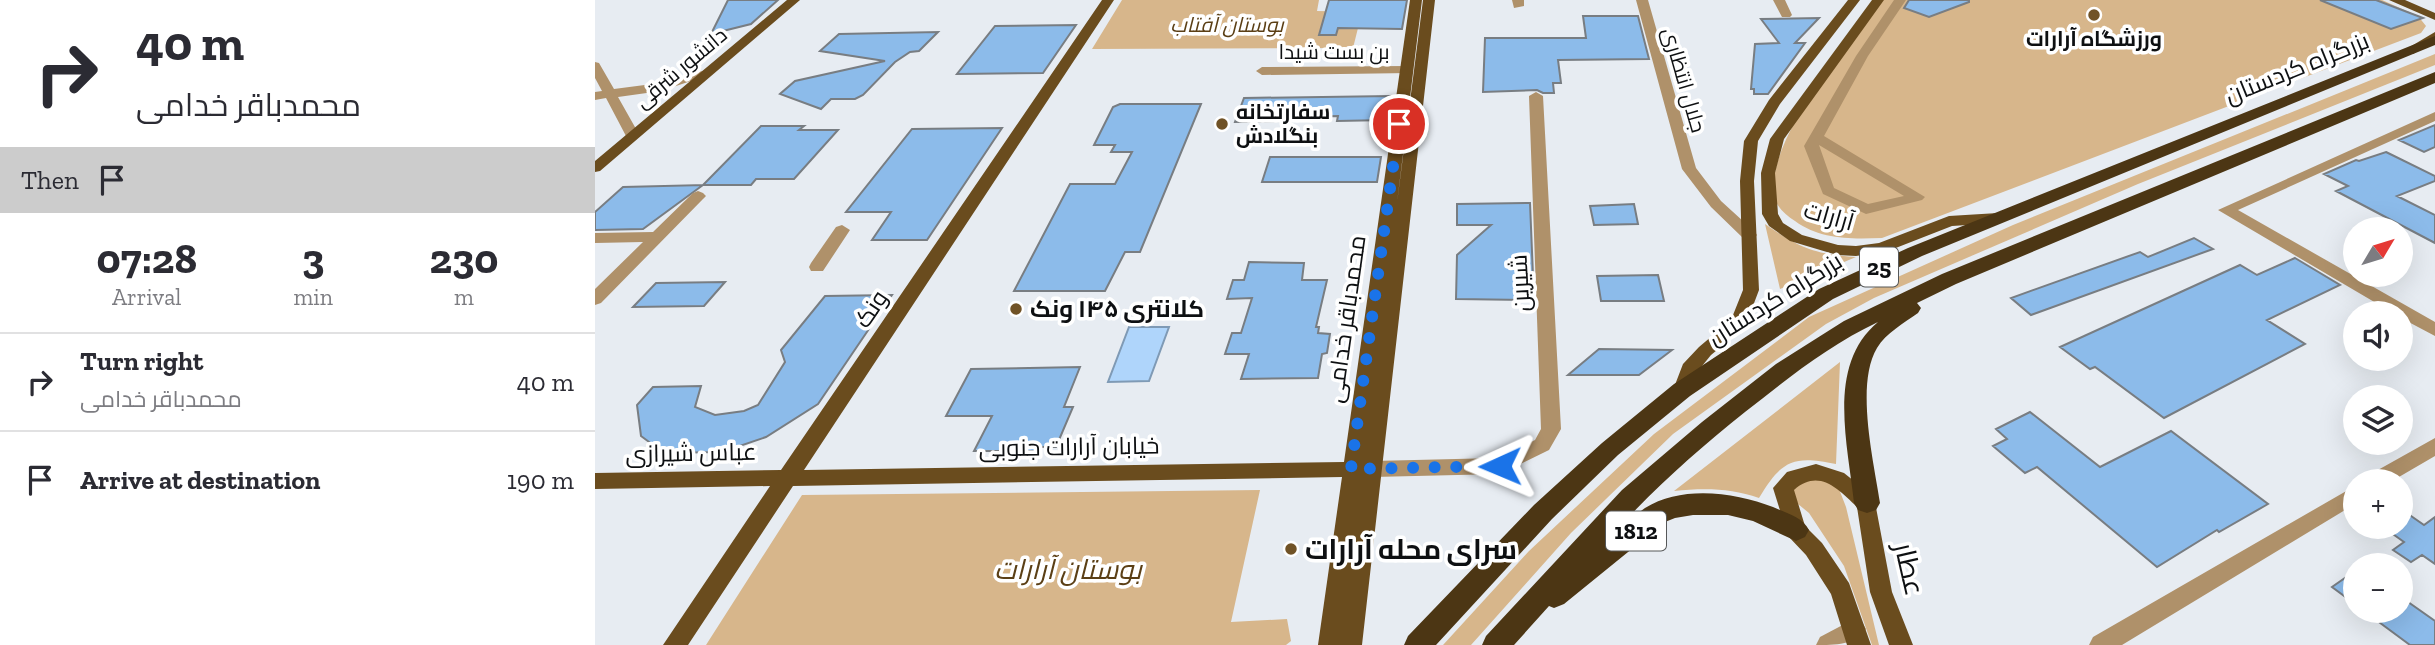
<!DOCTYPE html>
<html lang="en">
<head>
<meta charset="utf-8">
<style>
	body { margin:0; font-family:"Zilla Slab",Cairo,serif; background:#f2f2f3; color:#2b2b33; height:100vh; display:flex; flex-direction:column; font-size:26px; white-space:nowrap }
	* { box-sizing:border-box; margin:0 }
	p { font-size:23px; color:#7c7c81 }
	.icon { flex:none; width:38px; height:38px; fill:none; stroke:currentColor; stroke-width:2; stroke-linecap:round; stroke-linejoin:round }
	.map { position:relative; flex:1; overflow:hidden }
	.panel { display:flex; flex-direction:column; background:#fff; width:595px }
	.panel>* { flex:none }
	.hud { background:#fff; color:#2b2b33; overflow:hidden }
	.needle { width:46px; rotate:52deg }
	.controls { position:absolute; left:1748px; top:217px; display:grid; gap:14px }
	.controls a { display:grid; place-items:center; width:70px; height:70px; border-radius:50%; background:#fff; box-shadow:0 7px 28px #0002; font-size:35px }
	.pin { position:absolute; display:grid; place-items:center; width:60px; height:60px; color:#fff; margin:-30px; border:4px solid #fff; border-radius:50%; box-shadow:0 2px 7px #0007 }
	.me { position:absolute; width:77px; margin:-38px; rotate:269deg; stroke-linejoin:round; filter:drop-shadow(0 0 5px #0008) }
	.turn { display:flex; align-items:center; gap:24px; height:147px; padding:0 21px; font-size:32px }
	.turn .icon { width:91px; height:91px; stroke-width:2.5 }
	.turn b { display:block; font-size:49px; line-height:60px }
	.then { display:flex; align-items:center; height:66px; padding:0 21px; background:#0003; gap:14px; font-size:26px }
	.eta { display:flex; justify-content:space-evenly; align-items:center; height:119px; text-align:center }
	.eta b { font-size:42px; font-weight:700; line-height:49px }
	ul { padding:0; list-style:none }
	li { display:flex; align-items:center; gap:21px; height:98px; padding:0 21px; border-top:2px solid #e1e1e2 }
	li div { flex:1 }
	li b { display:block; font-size:26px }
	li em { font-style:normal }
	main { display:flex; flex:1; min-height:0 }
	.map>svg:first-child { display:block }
	.green { fill:#d7b68b }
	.water { fill:#afd5fb; stroke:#7f9ab5; stroke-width:2 }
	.building { fill:#8cbbea; stroke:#787d82; stroke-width:2 }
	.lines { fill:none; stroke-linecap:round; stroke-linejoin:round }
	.minor { fill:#af916a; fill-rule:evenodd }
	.major { fill:#6a4c1e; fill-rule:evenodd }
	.highway { fill:#4c3614; fill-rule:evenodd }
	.route { stroke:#1a73e8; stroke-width:12; stroke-dasharray:0 21.6 }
	.poi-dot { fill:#705226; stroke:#fff; stroke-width:2.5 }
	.labels { text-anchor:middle; stroke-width:7; stroke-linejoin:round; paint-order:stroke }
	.far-park-label { font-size:21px; font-style:italic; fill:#5b3f15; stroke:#fff }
	.far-poi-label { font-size:21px; font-weight:bold; fill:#0e1012; stroke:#fff }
	.far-street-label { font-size:21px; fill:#0e1012; stroke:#fff }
	.shield { fill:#fff; stroke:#565859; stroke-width:2 }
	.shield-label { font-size:23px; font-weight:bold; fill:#0e1012 }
	.street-label { font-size:24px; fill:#0e1012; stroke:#fff }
	.poi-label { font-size:24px; font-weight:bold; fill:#0e1012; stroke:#fff; text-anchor:start }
	.near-poi-label { font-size:28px; font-weight:bold; fill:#0e1012; stroke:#fff; text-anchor:start }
	.near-park-label { font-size:28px; font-style:italic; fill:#5b3f15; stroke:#fff }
	.near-street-label { font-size:28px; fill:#0e1012; stroke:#fff }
</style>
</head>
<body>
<main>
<section class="panel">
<div class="hud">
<div class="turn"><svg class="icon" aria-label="right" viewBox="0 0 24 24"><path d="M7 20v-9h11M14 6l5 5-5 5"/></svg><div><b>40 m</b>محمدباقر خدامی</div></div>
<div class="then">Then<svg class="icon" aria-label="arrive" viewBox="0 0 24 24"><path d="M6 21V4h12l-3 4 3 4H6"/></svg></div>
</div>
<div class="eta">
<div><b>07:28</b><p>Arrival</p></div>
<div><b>3</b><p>min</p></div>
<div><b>230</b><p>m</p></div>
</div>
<ul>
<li><svg class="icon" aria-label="right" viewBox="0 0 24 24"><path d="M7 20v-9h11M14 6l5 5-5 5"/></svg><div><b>Turn right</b><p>محمدباقر خدامی</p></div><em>40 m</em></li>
<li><svg class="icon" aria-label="arrive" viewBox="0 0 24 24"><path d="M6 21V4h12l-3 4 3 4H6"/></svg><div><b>Arrive at destination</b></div><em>190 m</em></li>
</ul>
</section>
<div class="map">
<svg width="1840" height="645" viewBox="0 0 1840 645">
	<rect width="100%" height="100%" fill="#e7ecf2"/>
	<path class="green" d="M527,0H724L722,11L767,12L758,48L497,49Z
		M1288,0H1787L1823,16L1831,26L1826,33L1287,238C1256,239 1226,240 1200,221C1188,213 1177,203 1178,187C1181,126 1252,48 1288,0Z
		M1840,54V65L1543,184L1279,298L1231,324L1078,434L976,533L876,645H848L934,551L1059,434L1214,317L1418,225Z
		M1170,224C1205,248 1219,254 1261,257L1185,289Z
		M1245,362L1241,464C1198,455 1187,460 1164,498C1136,488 1109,488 1079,491Z
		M1227,478L1244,489L1251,507L1284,645H1277L1249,566L1214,513L1203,504L1199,495V487L1206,481Z
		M665,490L636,622L692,619L696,641L691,645H111L207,495Z"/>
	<path class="water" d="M534,327H574L554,381L513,382Z"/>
	<path class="building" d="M133,0H183L156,24L116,34Z
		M734,0H812L807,29L743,28L741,35H724Z
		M1314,0H1374V2L1334,17L1309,8Z
		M1725,0H1781L1828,18L1796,29Z
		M988,16H1043L1054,59L963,60L966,83H958L959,93H948L942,90L888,92L890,38H991Z
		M1224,18L1200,43H1210L1173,94H1159V89H1156L1160,44L1184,43L1166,19Z
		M481,25L448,73L362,74L400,26Z
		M343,32L324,51L315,52L300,62L268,95L260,99H236L226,109L185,94L200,81L290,61L225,51L244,34Z
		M796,96L792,120L742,121L743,116L692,117L690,121L640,122L649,98Z
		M525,104H606L545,252H530L510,291H419L475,184H520L537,152H516L520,145H499L518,107Z
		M1840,125V147L1829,152L1804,140Z
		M166,126H209L204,130H243L199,179H161L156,185H108Z
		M407,128L332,240H277L296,212H251L317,129Z
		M1791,152L1840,176V181L1802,196L1840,215V243L1741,191L1753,186L1729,174L1761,160L1764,161Z
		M675,157H786L782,182H667Z
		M108,185L48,229L0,230V212L28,187Z
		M935,203L939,300L861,299L862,255L896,225H862V204Z
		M1039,204L1043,224L999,225L995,206Z
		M1599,238L1618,249L1436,315L1416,298L1545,252L1553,257Z
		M1700,258L1745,285L1672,320L1710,344L1569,418L1500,367L1495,369L1465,347L1645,265L1662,275Z
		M654,262L709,263L707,280H732L721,327H724L723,333L735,334L732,353L727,354L723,378L646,379L654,354H630L637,333H646L657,298L632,299L638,280H649Z
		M1063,275L1069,301H1006L1002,276Z
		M130,282L109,306L38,307L61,283Z
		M297,295L223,404L171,437L127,452L69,453L46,436L42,405L58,387L106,386L100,407L120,415L149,411L163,405L190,362L186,350L230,296Z
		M1004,349L1077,350L1044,375H973Z
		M485,367L469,407H478L461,447H446L444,451H379L397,416H351L376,369Z
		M1435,412L1505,467L1576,431L1673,504L1624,532L1622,530L1562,567L1442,467L1430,473L1398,446L1412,439L1401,429Z
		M1806,509L1829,525L1840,517V564L1827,555L1816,562L1798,550L1809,542L1788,527H1806Z
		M1760,571V604L1737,587Z
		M1806,597L1840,621V645H1815L1769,611H1806Z"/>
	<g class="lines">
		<path class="minor" d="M917,0H929V6L919,8Z
			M1041,0H1053L1101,168L1126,201L1160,232L1162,235L1160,238H1148L1116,207L1087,169Z
			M1178,0H1190L1197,15L1195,17H1187Z
			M1299,0H1311L1273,56L1229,136L1330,197L1327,200L1271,214L1228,194L1209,146L1261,56ZM1224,145L1309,196L1273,204L1239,188Z
			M0,62L4,63L19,89L65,83L111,70L117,74L66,91L23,97L45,136L38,140L31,136L11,98L0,100V92L7,91L0,78Z
			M811,66L817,70L815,73L667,75L661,71L667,67Z
			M941,92L948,96L966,429L954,450L905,474L778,477L771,475L768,469L771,463L778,461L902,458L940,440L946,429L934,96Z
			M1840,112V121L1643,210L1840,322V336L1806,318V313H1798L1623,210Z
			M103,191L108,193L111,196L108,199L6,303L0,305V289L48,242L0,243V233L58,232L98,193Z
			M247,225L255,230L228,271H216L214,267L216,263L241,227Z
			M1840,438V456L1797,481H1771L1774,475Z
			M1760,486V504L1527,645H1494L1498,637Z
			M1259,619L1267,622L1271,629C1261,645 1240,645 1221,645L1225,637Z"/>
		<path class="major" d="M192,0H205L5,171L0,172V161Z
			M507,0H519L209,470L749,462L815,0H827L802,203L828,0H840L767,645H723L747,477L198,486L93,645H68L175,486L0,489V473L186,470Z
			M1253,0H1265L1185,104L1163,141L1159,181L1164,290L1150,327L1116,355L1103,371L1094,395H1080L1078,390L1088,364L1104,347L1136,320L1148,290L1145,181L1149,141L1174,100Z
			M1277,0H1289L1189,139L1180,173L1183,214L1188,223L1207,235L1243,245L1261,246L1284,243L1354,216L1403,213L1411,218L1403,223L1357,226L1293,251L1261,256L1242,255L1195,241L1174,226L1167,214L1166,173L1175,139Z
			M1794,0H1810L1840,13V20Z
			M1840,32V41L1818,54L1808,51Z
			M1221,464L1249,473L1279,497L1297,592L1318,645H1294L1275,592L1262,507C1243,489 1224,468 1199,490L1210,526L1227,543L1254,583L1276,645H1252L1236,594L1211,555L1193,536L1178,488L1192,472Z"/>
		<path class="highway" d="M1840,36V45L1327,256L1238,299L1095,396L1023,455L957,519L841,645H809L813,636L939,505L1007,443L1079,384L1224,289L1313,248Z
			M1840,72V83L1361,284L1322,303L1326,308L1323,313C1309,323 1291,333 1282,348C1260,385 1279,462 1285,503L1281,510L1272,513L1263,510L1259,503C1253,444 1231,365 1283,322C1234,345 1192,379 1150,412C1104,449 1059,488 1020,532C1030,524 1040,515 1050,508C1086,485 1140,492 1178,507C1191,513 1208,517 1214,530L1210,537L1201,541L1158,521L1133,515H1098L1080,518L1070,522L969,604L959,608L954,606L919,645H887L891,636L1027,490L1107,422L1181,364L1249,321L1347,274Z"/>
	</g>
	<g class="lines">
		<path class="route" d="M804,124L756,469L905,466"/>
	</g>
	<g class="poi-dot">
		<circle cx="1499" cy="15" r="7"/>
		<circle cx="627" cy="124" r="7"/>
		<circle cx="421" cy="309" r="7"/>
		<circle cx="696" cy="549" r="7"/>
	</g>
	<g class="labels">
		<g class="far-park-label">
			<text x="632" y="32">بوستان آفتاب</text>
		</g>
		<g class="far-poi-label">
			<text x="1499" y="46">ورزشگاه آرارات</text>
			<text x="641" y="119" text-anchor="start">سفارتخانه<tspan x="641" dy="24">بنگلادش</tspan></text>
		</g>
		<g class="far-street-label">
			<text x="739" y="59">بن بست شیدا</text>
			<text transform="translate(86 68) rotate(-40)" y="7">دانشور شرقی</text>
			<text transform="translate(1089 80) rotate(74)" y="7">جلال انتظاری</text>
		</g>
		<g class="shield">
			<rect x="1265" y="247.5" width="38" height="39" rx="5"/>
			<rect x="1011" y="511.5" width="60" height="39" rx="5"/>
		</g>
		<g class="shield-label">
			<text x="1284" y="275">25</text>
			<text x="1041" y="539">1812</text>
		</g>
		<g class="street-label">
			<text transform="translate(1702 68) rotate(-22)" y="8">بزرگراه کردستان</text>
			<text transform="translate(1234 216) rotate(16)" y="8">آرارات</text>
			<text transform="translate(925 283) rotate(-93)" y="8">شیرین</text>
			<text transform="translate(1180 299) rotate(-32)" y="8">بزرگراه کردستان</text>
			<text transform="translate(276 309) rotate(-56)" y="8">ونک</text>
			<text transform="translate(751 319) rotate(-82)" y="8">محمدباقر خدامی</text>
			<text transform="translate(474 447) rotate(-1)" y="8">خیابان آرارات جنوبی</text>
			<text transform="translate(96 453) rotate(-1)" y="8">عباس شیرازی</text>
		</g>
		<g class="poi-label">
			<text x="435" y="317">کلانتری ۱۴۵ ونک</text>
		</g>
		<g class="near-poi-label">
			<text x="710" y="559">سرای محله آرارات</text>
		</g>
		<g class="near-park-label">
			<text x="473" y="579">بوستان آرارات</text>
		</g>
		<g class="near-street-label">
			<text transform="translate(1315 569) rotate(77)" y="10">عطار</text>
		</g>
	</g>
</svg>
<div class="controls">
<a><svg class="needle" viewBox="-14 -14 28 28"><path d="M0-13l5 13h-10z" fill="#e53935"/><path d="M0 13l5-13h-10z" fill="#7c7c81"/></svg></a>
<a><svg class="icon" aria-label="sound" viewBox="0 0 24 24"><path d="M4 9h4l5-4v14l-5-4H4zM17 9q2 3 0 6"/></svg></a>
<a><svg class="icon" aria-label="layers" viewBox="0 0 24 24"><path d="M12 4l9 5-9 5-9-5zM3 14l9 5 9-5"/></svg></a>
<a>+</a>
<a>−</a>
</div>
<div class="pin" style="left:804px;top:124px;background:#d93025"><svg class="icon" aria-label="arrive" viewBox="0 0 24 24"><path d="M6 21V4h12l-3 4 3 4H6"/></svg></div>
<svg class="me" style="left:905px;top:466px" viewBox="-20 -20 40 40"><path d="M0-17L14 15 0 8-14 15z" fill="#1a73e8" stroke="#fff" stroke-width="4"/></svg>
</div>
</main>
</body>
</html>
